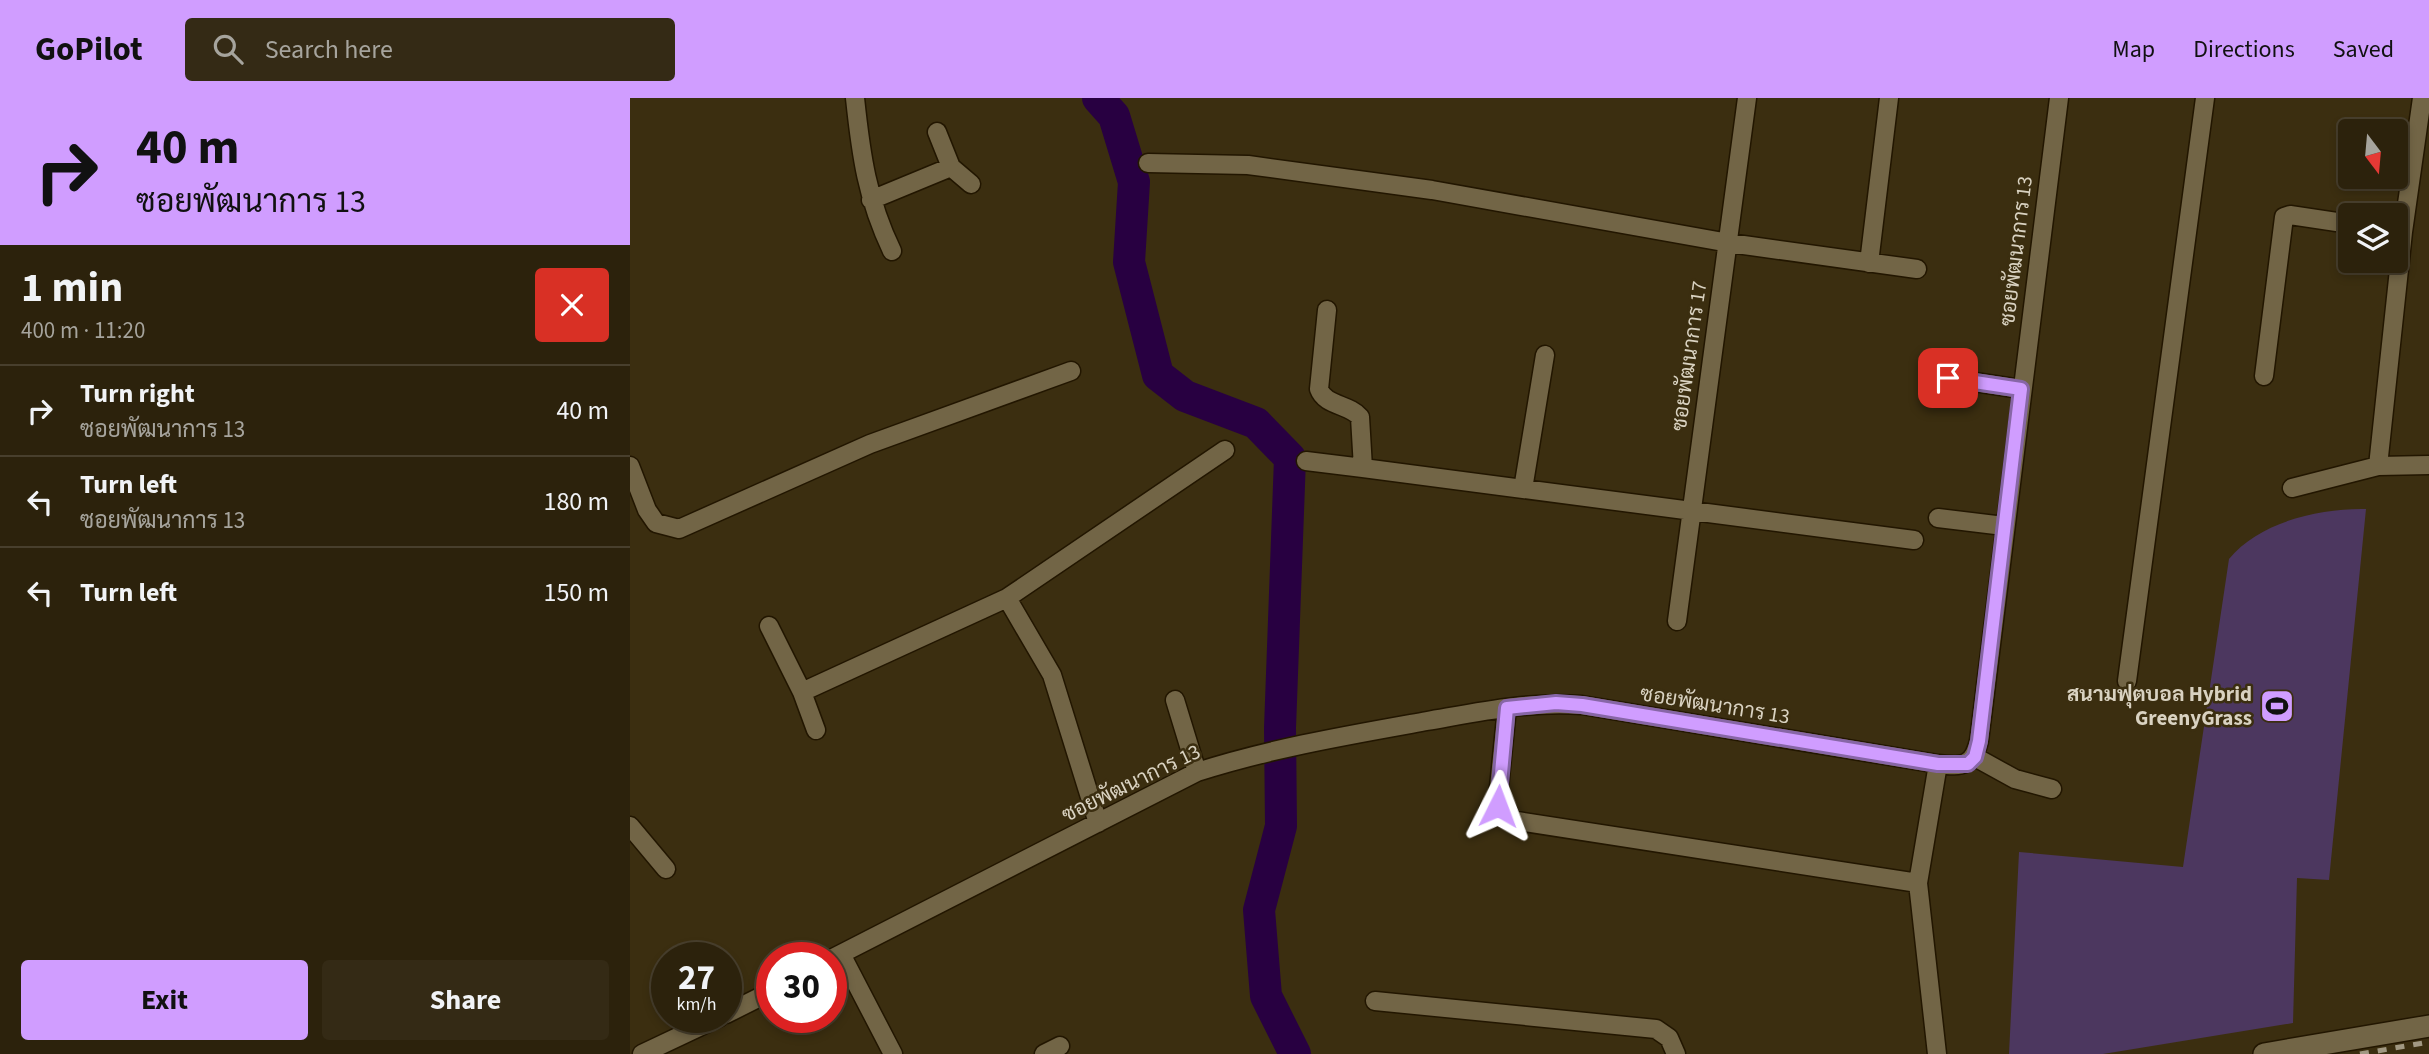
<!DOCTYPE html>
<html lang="en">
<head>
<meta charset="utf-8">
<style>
	body { margin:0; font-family:"Source Sans 3",Sarabun,sans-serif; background:#342a15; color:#f1f3f6; height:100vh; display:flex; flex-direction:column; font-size:26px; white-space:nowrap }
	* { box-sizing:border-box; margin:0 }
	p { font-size:23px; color:#a6a49d }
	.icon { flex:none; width:38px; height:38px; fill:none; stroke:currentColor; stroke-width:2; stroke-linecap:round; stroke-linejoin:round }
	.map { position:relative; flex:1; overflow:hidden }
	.sheet { display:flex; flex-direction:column; background:#2c220c; width:630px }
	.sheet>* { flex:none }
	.hud { background:#d09dff; color:#111; overflow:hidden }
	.needle { width:46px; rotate:164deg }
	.fabs { position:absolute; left:1708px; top:21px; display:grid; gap:14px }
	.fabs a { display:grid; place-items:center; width:70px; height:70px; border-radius:7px; background:#2c220c; box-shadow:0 4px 10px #0003,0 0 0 2px #483f2d; font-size:35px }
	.speed { position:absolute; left:21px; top:844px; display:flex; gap:14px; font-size:35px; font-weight:700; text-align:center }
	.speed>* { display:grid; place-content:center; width:91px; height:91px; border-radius:50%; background:#2c220c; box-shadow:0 4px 10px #0003,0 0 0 2px #483f2d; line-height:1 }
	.speed small { font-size:18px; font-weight:400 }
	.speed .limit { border:10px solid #d22; background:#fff; color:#111 }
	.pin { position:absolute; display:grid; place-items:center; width:60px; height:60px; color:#fff; margin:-30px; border-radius:14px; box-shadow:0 4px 10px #0006 }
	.me { position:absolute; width:77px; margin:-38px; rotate:3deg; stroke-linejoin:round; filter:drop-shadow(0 0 5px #0008) }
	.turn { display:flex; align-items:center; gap:24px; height:147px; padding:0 21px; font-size:32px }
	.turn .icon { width:91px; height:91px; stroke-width:2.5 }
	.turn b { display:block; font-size:49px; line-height:60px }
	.round { display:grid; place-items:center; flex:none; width:74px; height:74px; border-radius:7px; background:#342a15 }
	.summary { display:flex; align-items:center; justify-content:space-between; height:119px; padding:0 21px }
	h1 { font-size:42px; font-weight:700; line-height:52px }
	.button { display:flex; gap:14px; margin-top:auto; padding:14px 21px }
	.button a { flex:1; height:80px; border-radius:7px; background:#d09dff; color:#111; font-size:28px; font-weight:700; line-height:80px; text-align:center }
	.button a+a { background:#342a15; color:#f1f3f6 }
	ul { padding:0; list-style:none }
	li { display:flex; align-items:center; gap:21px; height:91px; padding:0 21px; border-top:2px solid #483f2d }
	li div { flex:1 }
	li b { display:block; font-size:26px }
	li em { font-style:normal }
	header { display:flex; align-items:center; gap:42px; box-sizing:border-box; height:98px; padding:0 35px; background:#d09dff; color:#111 }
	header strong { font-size:33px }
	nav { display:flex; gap:38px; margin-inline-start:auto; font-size:24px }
	.search { width:490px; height:63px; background:#342a15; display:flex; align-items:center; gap:18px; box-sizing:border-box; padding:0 24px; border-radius:7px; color:#a6a49d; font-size:26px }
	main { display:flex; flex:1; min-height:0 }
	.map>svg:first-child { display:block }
	.green { fill:#4c375f }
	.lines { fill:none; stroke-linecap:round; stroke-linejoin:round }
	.river { stroke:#280041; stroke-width:32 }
	.minor-casing { stroke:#221600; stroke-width:21 }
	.tertiary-casing { stroke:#221600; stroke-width:24 }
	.minor { stroke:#726546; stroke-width:18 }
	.tertiary { stroke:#726546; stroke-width:21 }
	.rail { stroke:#a19882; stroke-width:5; stroke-dasharray:9 9; stroke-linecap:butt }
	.route-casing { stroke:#8766a6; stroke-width:18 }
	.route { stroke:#d09dff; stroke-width:12 }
	.labels { text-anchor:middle; stroke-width:5; stroke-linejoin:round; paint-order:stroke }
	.street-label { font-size:21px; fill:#d9d2c1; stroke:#3b2e10 }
	.poi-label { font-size:21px; font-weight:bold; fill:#d9d2c1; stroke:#3b2e10; text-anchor:end }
</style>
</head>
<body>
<header>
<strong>GoPilot</strong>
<div class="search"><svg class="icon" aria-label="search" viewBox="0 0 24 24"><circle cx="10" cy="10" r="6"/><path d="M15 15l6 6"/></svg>Search here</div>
<nav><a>Map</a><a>Directions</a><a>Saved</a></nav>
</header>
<main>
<section class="sheet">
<div class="hud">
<div class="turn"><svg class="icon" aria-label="right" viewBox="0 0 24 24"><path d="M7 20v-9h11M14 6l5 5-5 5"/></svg><div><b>40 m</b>ซอยพัฒนาการ 13</div></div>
</div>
<div class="summary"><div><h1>1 min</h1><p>400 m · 11:20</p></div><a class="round" style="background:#d93025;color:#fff"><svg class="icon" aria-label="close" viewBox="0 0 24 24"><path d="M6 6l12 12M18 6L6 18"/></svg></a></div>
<ul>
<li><svg class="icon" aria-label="right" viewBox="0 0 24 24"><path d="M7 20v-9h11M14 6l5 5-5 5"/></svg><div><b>Turn right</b><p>ซอยพัฒนาการ 13</p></div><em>40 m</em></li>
<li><svg class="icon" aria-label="left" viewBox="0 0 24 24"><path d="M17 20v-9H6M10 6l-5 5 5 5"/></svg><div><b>Turn left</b><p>ซอยพัฒนาการ 13</p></div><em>180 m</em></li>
<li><svg class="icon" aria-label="left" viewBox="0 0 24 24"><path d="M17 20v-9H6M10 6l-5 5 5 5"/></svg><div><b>Turn left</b></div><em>150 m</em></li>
</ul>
<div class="button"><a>Exit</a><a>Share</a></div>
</section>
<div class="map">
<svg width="1799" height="956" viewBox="0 0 1799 956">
	<rect width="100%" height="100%" fill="#3b2e10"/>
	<path class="green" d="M1736,411L1699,782L1667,780L1663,925L1473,956H1379L1389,754L1553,769L1599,461C1629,424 1690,410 1736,411Z"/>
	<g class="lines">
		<path class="river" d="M468,0L484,18L504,84L499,164L528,277L555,298L626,325L660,360L650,630L651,728L629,812L636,898L665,956"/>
		<g class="minor-casing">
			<path id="minor" d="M225,0C231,57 237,101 262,153
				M307,34L321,69L341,86
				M518,65L618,67L802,92L1099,145L1287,171
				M241,102L321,69
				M1239,165L1259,0
				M697,212L689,291C695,308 719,306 730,319L733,370L1284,442
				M1634,278L1654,119L1660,117L1720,126
				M1318,280L1391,291
				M676,363L733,370
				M0,368L17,412L26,425L49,431L240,346L441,273
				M1748,368L1773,134L1792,0
				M1662,390L1748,368L1799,367
				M893,391L915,257
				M1308,420L1374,428
				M377,500L422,577L468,725
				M1047,523L1117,0
				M139,528L172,594L186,632
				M1497,583L1575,0
				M172,594L377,500L595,352
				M545,602L567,674
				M877,610L868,699V708L881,722L1288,785
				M1345,659L1385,681L1422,691
				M0,728L36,771
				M211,856L263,956
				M201,861L567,674C642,650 719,637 797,623C849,614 899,603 952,607L1308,666C1333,669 1343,668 1349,643L1429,0
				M745,903L1026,931L1039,940L1046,956
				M96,916L142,893
				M12,956L90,919
				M414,956L430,948
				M1307,956L1288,785L1308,666"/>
		</g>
		<g class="tertiary-casing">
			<path id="tertiary" d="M1634,956L1799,928"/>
		</g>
		<use href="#minor" class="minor"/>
		<use href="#tertiary" class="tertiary"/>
		<path class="rail" d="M1730,956L1799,944"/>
	</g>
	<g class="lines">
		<g class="route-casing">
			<path id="route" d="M868,708L877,610L926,605L952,607L1308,666H1338L1345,659L1349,643L1391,291L1318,280"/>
		</g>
		<use href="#route" class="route"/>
	</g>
	<defs>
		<g id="stadium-square" transform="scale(1.75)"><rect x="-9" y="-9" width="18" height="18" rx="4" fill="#d09dff" stroke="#3b2e10"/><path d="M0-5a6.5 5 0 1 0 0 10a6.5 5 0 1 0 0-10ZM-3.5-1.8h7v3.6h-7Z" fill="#111"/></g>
	</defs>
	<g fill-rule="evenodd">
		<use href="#stadium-square" x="1647" y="608"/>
	</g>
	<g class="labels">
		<g class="street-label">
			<text transform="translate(1386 153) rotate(-83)" y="7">ซอยพัฒนาการ 13</text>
			<text transform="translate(1059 258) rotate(-82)" y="7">ซอยพัฒนาการ 17</text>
			<text transform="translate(1085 607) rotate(9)" y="7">ซอยพัฒนาการ 13</text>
			<text transform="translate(501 685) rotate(-26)" y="7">ซอยพัฒนาการ 13</text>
		</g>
		<g class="poi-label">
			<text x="1622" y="603">สนามฟุตบอล Hybrid<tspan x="1622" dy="24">GreenyGrass</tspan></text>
		</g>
	</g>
</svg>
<div class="fabs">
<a><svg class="needle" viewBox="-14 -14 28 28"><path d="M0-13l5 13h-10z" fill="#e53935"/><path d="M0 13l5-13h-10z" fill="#a6a49d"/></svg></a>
<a><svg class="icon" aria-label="layers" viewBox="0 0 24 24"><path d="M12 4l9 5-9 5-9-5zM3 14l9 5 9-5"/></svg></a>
</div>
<div class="speed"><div>27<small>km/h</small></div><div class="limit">30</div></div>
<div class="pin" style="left:1318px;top:280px;background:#d93025"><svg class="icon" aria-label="arrive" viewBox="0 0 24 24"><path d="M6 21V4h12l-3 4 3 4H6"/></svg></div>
<svg class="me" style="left:868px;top:708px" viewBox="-20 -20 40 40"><path d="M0-17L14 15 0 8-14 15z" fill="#d09dff" stroke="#fff" stroke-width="4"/></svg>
</div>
</main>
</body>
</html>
